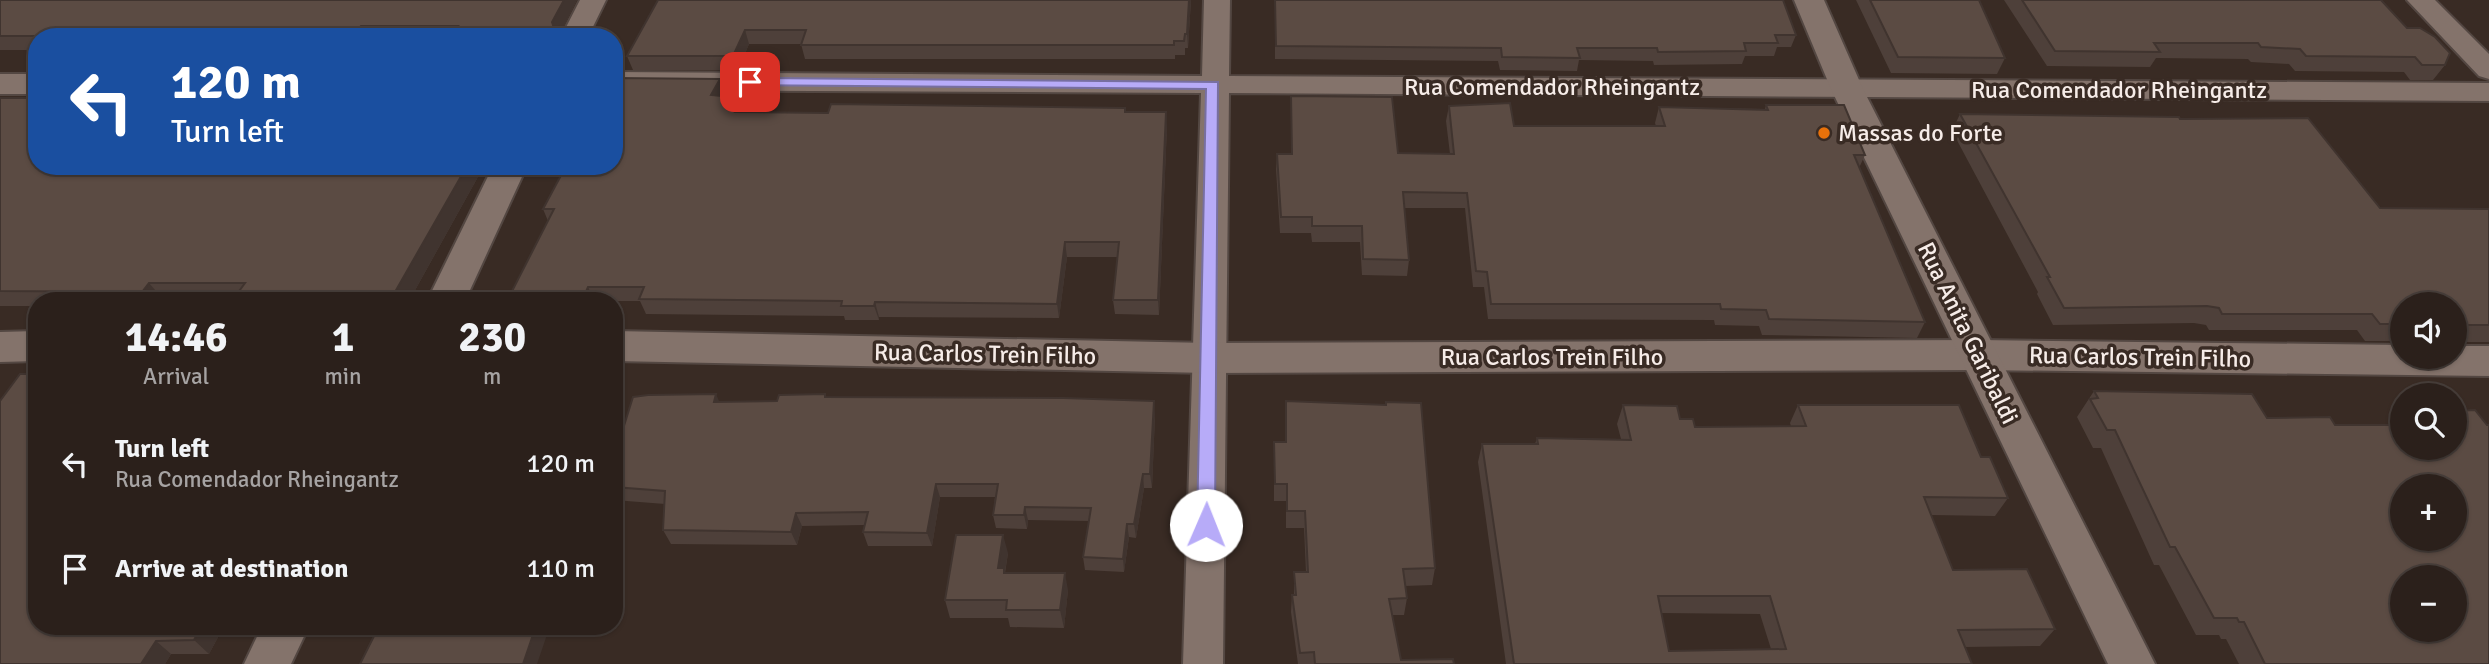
<!DOCTYPE html>
<html lang="en">
<head>
<meta charset="utf-8">
<style>
	body { margin:0; font-family:Signika,sans-serif; background:#372d28; color:#f1f3f6; height:100vh; display:flex; flex-direction:column; font-size:26px; white-space:nowrap }
	* { box-sizing:border-box; margin:0 }
	p { font-size:23px; color:#a6a3a3 }
	.icon { flex:none; width:38px; height:38px; fill:none; stroke:currentColor; stroke-width:2; stroke-linecap:round; stroke-linejoin:round }
	.map { position:relative; flex:1; overflow:hidden }
	.details { position:absolute; left:28px; top:292px; width:595px; height:343px; display:flex; flex-direction:column; background:#2b201b; border-radius:28px; box-shadow:0 2px 5px #0004,0 0 0 2px #473e3a }
	.details>* { flex:none }
	.hud { position:absolute; left:28px; top:28px; width:595px; height:147px; border-radius:28px; box-shadow:0 2px 5px #0004,0 0 0 2px #473e3a; background:#1a4fa0; color:#fff; overflow:hidden }
	.fabs { position:absolute; left:2390px; top:292px; display:grid; gap:14px }
	.fabs a { display:grid; place-items:center; width:77px; height:77px; border-radius:50%; background:#2b201b; box-shadow:0 2px 5px #0004,0 0 0 2px #473e3a; font-size:35px }
	.pin { position:absolute; display:grid; place-items:center; width:60px; height:60px; color:#fff; margin:-30px; border-radius:14px; box-shadow:0 4px 10px #0006 }
	.me { position:absolute; width:77px; margin:-38px; rotate:1deg; stroke-linejoin:round; filter:drop-shadow(0 0 5px #0008) }
	.turn { display:flex; align-items:center; gap:24px; height:147px; padding:0 28px; font-size:32px }
	.turn .icon { width:91px; height:91px; stroke-width:2.5 }
	.turn b { display:block; font-size:49px; line-height:60px }
	.eta { display:flex; justify-content:space-evenly; align-items:center; height:119px; text-align:center }
	.eta b { font-size:42px; font-weight:700; line-height:49px }
	ul { padding:0; list-style:none }
	li { display:flex; align-items:center; gap:21px; height:105px; padding:0 28px }
	li div { flex:1 }
	li b { display:block; font-size:26px }
	li em { font-style:normal }
	.map>svg:first-child { display:block }
	.lines { fill:none; stroke-linecap:round; stroke-linejoin:round }
	.minor-casing { stroke:#534742; stroke-width:4 }
	.tertiary-casing { stroke:#534742; stroke-width:4 }
	.secondary-casing { stroke:#534742; stroke-width:4 }
	.minor { fill:#84736b; fill-rule:evenodd }
	.tertiary { fill:#84736b; fill-rule:evenodd }
	.secondary { fill:#84736b; fill-rule:evenodd }
	.wall { fill:#4e403a; fill-rule:evenodd }
	.shaded-wall { fill:#40342f }
	.building { fill:#5b4b43; stroke:#40342f; stroke-width:2; fill-rule:evenodd }
	.route { fill:#b7abf8; stroke:#776fa1; stroke-width:2 }
	.food-dot { fill:#e8710a; stroke:#392b24; stroke-width:2.5 }
	.labels { text-anchor:middle; stroke-width:7; stroke-linejoin:round; paint-order:stroke }
	.street-label { font-size:24px; fill:#f6ece8; stroke:#392b24 }
	.poi-label { font-size:24px; fill:#f6ece8; stroke:#392b24; text-anchor:start }
</style>
</head>
<body>
<div class="map">
<svg width="2489" height="664" viewBox="0 0 2489 664">
	<rect width="100%" height="100%" fill="#392b24"/>
	<g class="lines">
		<g class="minor-casing">
			<path id="minor" d="M580,0H606L588,37H561Z
				M1204,0H1230L1229,76L2489,83V101L1229,93L1223,664H1183L1201,93L614,90V72L1202,76Z
				M2407,0H2435L2489,54V79L2479,76Z"/>
		</g>
		<g class="tertiary-casing">
			<path id="tertiary" d="M0,74H37V94H0Z
				M493,166H527L465,301H427Z
				M37,331V361L0,362V332Z
				M614,331L1209,343L1979,340L2403,345V357H2455V346H2489V376L1979,370L1209,373L614,361Z
				M262,626H309L291,664H244Z"/>
		</g>
		<g class="secondary-casing">
			<path id="secondary" d="M1794,0H1824L1863,89L2155,664H2108L1831,89Z"/>
		</g>
		<use href="#minor" class="minor"/>
		<use href="#tertiary" class="tertiary"/>
		<use href="#secondary" class="secondary"/>
	</g>
	<path class="wall" d="M0,0H577L561,32L563,37H37V50H0Z
		M658,0H1191L1188,48H1185V55H1175V59H805L801,44H749L738,70H633L627,56Z
		M1275,0L1796,35L1791,47H1777L1774,56H1745L1742,64L1654,65L1653,61L1579,60L1577,71L1500,70L1498,61L1275,59Z
		M1856,0H1979L2005,58L1997,74L1891,73Z
		M2004,0H2381L2407,28L2445,65L2433,80H2410L2404,72L2295,71L2289,64L2251,62L2248,59L2156,58L2150,67L2047,66Z
		M725,93L724,96L746,112L828,113L1125,108V112L1167,126L1159,315L1115,314L1113,300L1118,257H1067L1059,318L879,317V320H845L844,316L646,314L640,301H507L548,221L543,209Z
		M1291,96L1398,153L1450,154L1446,121L1449,106L1514,126H1656L1655,123L1659,107L1765,109L1766,105L1865,155L1859,168L1925,322L1917,338L1762,335L1759,326L1715,325L1714,320L1488,319L1484,287H1473L1465,208H1404L1409,260L1407,276L1362,275L1360,242H1312L1311,233H1280L1276,169L1277,154H1291Z
		M0,98L37,166H484L409,301H242L240,298H162L160,301H37V306H0Z
		M1960,114L2180,119L2380,208L2489,209V342H2455V304H2403V341H2365L2357,330H2209L2206,325L2194,323L2053,325L2037,294L2038,292L1952,131Z
		M2094,391L2267,418L2489,664H2239L2226,639H2221L2219,635H2196L2159,565H2154L2101,448H2093L2077,417Z
		M825,394L826,397L1155,415L1152,488H1144L1136,538L1129,537L1124,572L1085,570L1083,557L1089,521L1028,520L1027,529L996,528L993,515L995,497H940L932,546H868L863,532L865,525L802,526L797,545L671,544L663,530L665,504L614,500V428L623,429L720,401H777Z
		M1286,401L1435,568L1432,585L1405,586L1407,598L1404,615H1392L1401,660L1454,664H1298L1291,612L1292,595H1294V572H1306L1304,528H1286V501H1274V442H1285Z
		M1623,405L1680,419L1695,427L1791,426L1790,423L1798,405L1981,457L2008,498L1995,516L1931,515L1953,570L2055,629L2040,646L1965,647L1972,664H1506L1478,462L1482,444H1535L1537,438L1621,439L1617,424ZM1661,613L1760,614L1771,649L1669,651Z
		M1008,553L1005,573L1068,590L1064,628L1010,627L1008,618H950L945,600Z
		M37,626H224L209,654H171L165,664H0Z"/>
	<path class="shaded-wall" d="M564,0H577L561,32L563,37H551L552,22Z
		M1189,0H1191L1188,48L1187,34Z
		M361,26L367,37H351Z
		M745,30L749,44L738,70L733,56Z
		M720,79L725,93L716,109L711,95Z
		M741,98L746,112H735Z
		M1166,112L1167,126L1159,315L1158,300Z
		M467,166H484L409,301H392L391,299Z
		M1065,242L1067,257L1059,318L1057,304Z
		M149,283L162,298L160,301H150L142,292Z
		M588,287L595,301H582Z
		M875,302L879,317V320L874,306Z
		M716,394L722,408L714,402Z
		M1154,401L1155,415L1152,488L1150,474Z
		M1143,474L1144,488L1136,538L1134,524Z
		M936,484L940,497L932,546L927,533Z
		M1025,507L1028,520L1027,529L1024,515Z
		M796,513L802,526L797,545L791,532Z
		M1127,524L1129,537L1124,572L1123,559Z
		M1003,535L1008,553L1005,571L1008,585L998,568Z
		M1065,573L1068,590L1064,628L1060,610Z
		M202,626H224L209,654L194,640Z
		M536,626H550L537,664H523Z
		M156,641L171,654L165,664H141Z"/>
	<path class="building" d="M0,0H564L552,22L553,25H558L551,37H451L458,26H361L351,37H187L93,33L89,36H0Z
		M658,0H1189L1187,34H1185L1184,41H1174V45H801L806,30H745L733,56H627Z
		M1275,0H1783L1796,35H1775L1778,43H1744L1746,51L1658,52L1657,48H1577L1580,58L1502,57L1501,48L1276,46Z
		M1870,0H1979L2005,58L1898,57Z
		M2022,0H2381L2407,28H2420L2435,37L2450,53L2445,65H2422L2415,57L2306,56L2300,49L2261,47L2258,43H2154L2160,52L2055,51Z
		M614,78L720,79L711,95L741,98L735,112L828,113L831,104L1125,108V112H1166L1158,300H1113L1119,242H1065L1057,304L875,302L874,306H841L842,301L639,299L644,287H588L582,301H507L554,209H543L566,166H614Z
		M1291,96L1392,97L1398,153L1454,154L1449,106L1510,103L1514,126H1665L1659,107L1768,110L1766,105H1844L1865,155H1854L1925,322L1769,319L1766,310L1721,309L1720,304H1491L1487,272L1476,271L1467,193L1403,192L1409,260L1363,259L1362,226H1312V217H1281L1277,154H1292Z
		M0,98H37V166H467L391,299L237,294L245,283H149L142,292L0,291Z
		M1960,114L2179,117L2180,119L2308,118L2380,208L2489,209V325H2455V304H2403V324H2380L2372,314H2222L2219,308L2207,306L2064,308L2047,277H2050Z
		M20,374H37V626H202L194,640L156,641L141,664H0V401Z
		M2094,391L2252,394L2267,418L2330,417L2335,425H2403V448H2455V411L2475,410L2487,425H2489V664H2265L2244,622H2239L2237,618H2214L2175,547H2170L2115,430H2107L2090,399L2098,398ZM2403,486H2455V539H2403ZM2403,578H2455V630H2403Z
		M716,394L714,402L777,401L779,395L825,394V397L1064,398L1154,401L1150,474H1143L1134,524H1127L1123,559L1083,557L1091,508L1025,507L1024,515H993L998,484H936L927,533L863,532L868,512L796,513L791,532L663,530L665,491L614,487V428L623,429L633,397L648,395Z
		M1286,401L1386,405V402L1421,403L1435,568L1403,569L1407,598L1389,599L1401,660L1453,659L1454,664H1315L1314,652L1300,653L1292,595H1296L1294,572H1308L1305,511H1287V484H1275L1274,442H1286Z
		M1623,405L1677,406L1680,419H1693L1695,427L1806,426L1798,405H1959L1981,457H1990L2008,498L1924,497L1953,570L2027,569L2055,629L1958,630L1972,664H1514L1482,444H1538L1537,438L1631,440ZM1658,596H1770L1786,649L1669,651Z
		M956,535H1003L998,568H1004V573H1065L1060,610H1006L1007,600H945Z
		M379,626H536L523,664H360Z"/>
	<path class="route" d="M750,78L1218,82L1215,525L1212,530L1206,532L1199,530L1197,525L1206,89L746,85L744,82Z"/>
	<circle class="food-dot" cx="1824" cy="133" r="7"/>
	<g class="labels">
		<g class="street-label">
			<text x="1552" y="95">Rua Comendador Rheingantz</text>
			<text x="2119" y="98">Rua Comendador Rheingantz</text>
			<text transform="translate(1968 333) rotate(64)" y="8">Rua Anita Garibaldi</text>
			<text transform="translate(985 354) rotate(1)" y="8">Rua Carlos Trein Filho</text>
			<text x="1552" y="365">Rua Carlos Trein Filho</text>
			<text transform="translate(2140 357) rotate(1)" y="8">Rua Carlos Trein Filho</text>
		</g>
		<g class="poi-label">
			<text x="1838" y="141">Massas do Forte</text>
		</g>
	</g>
</svg>
<div class="fabs">
<a><svg class="icon" aria-label="sound" viewBox="0 0 24 24"><path d="M4 9h4l5-4v14l-5-4H4zM17 9q2 3 0 6"/></svg></a>
<a><svg class="icon" aria-label="search" viewBox="0 0 24 24"><circle cx="10" cy="10" r="6"/><path d="M15 15l6 6"/></svg></a>
<a>+</a>
<a>−</a>
</div>
<div class="pin" style="left:750px;top:82px;background:#d93025"><svg class="icon" aria-label="arrive" viewBox="0 0 24 24"><path d="M6 21V4h12l-3 4 3 4H6"/></svg></div>
<svg class="me" style="left:1206px;top:525px" viewBox="-20 -20 40 40"><circle r="19" fill="#fff"/><path d="M0-13L10 11 0 6-10 11z" fill="#b7abf8"/></svg>
<div class="hud">
<div class="turn"><svg class="icon" aria-label="left" viewBox="0 0 24 24"><path d="M17 20v-9H6M10 6l-5 5 5 5"/></svg><div><b>120 m</b>Turn left</div></div>
</div>
<section class="details">
<div class="eta">
<div><b>14:46</b><p>Arrival</p></div>
<div><b>1</b><p>min</p></div>
<div><b>230</b><p>m</p></div>
</div>
<ul>
<li><svg class="icon" aria-label="left" viewBox="0 0 24 24"><path d="M17 20v-9H6M10 6l-5 5 5 5"/></svg><div><b>Turn left</b><p>Rua Comendador Rheingantz</p></div><em>120 m</em></li>
<li><svg class="icon" aria-label="arrive" viewBox="0 0 24 24"><path d="M6 21V4h12l-3 4 3 4H6"/></svg><div><b>Arrive at destination</b></div><em>110 m</em></li>
</ul>
</section>
</div>
</body>
</html>
